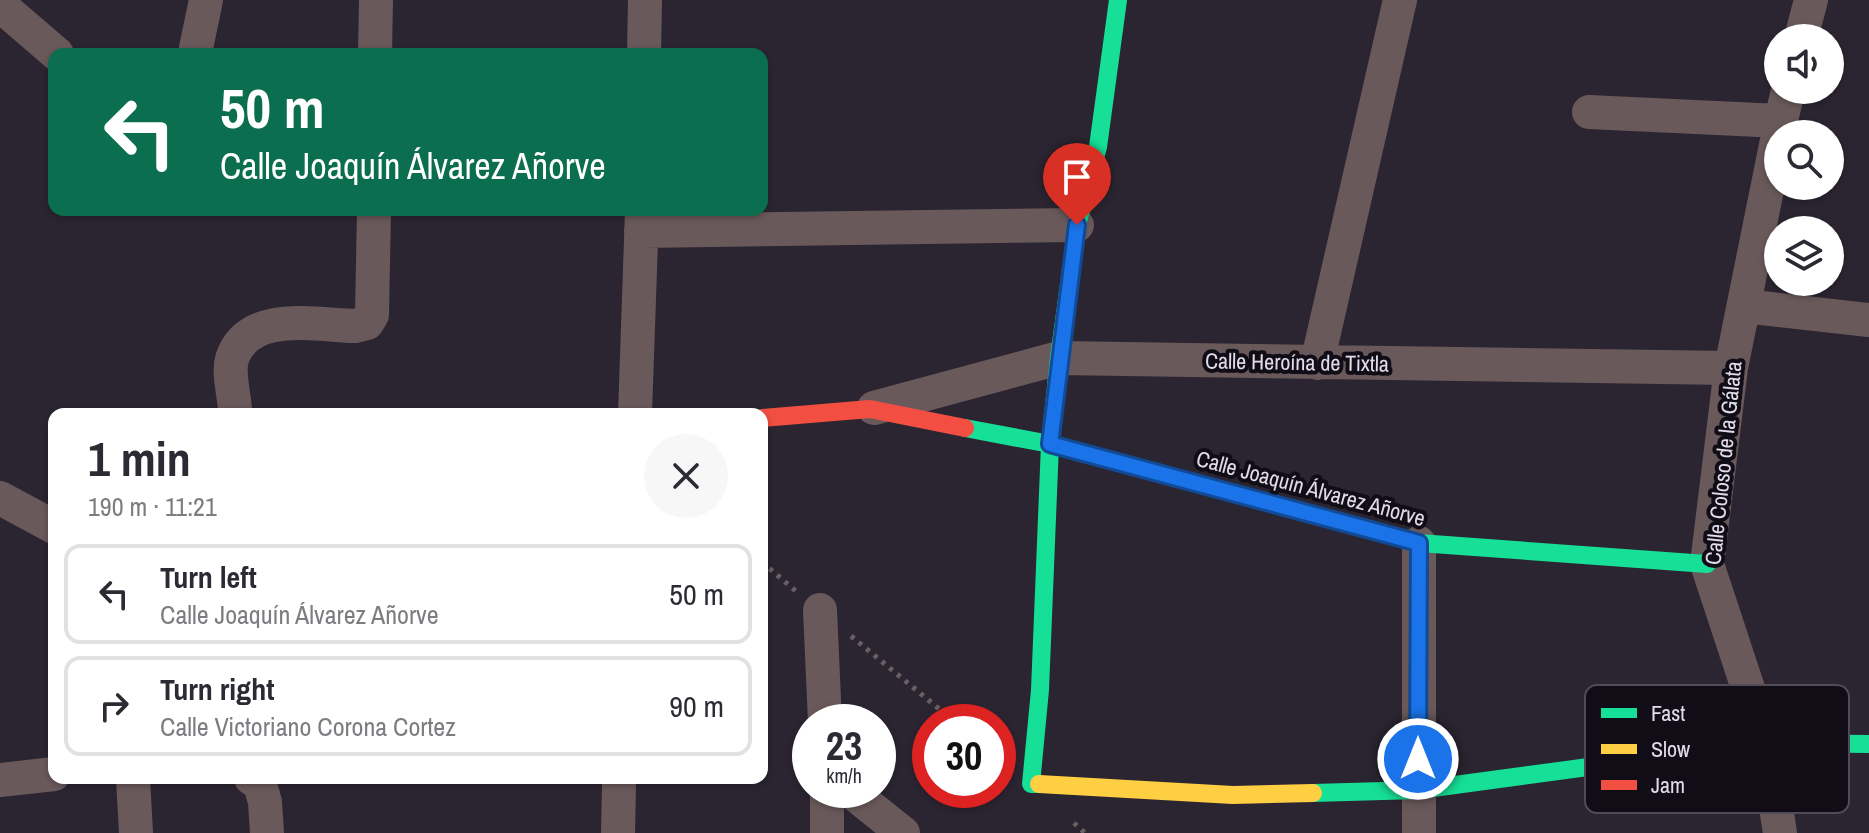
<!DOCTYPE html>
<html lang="en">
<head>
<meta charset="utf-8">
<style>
	body { margin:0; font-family:"Archivo Narrow",sans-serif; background:#f7f7f7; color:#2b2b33; height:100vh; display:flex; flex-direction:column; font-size:30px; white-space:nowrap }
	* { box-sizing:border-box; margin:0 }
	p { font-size:26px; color:#7c7c81 }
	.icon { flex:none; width:44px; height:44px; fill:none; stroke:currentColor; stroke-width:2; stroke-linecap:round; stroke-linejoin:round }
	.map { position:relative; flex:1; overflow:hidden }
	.details { position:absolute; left:48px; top:408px; width:720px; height:376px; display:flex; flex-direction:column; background:#fff; border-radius:16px; box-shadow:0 2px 6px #0004 }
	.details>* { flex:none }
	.banner { position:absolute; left:48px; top:48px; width:720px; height:168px; border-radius:16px; box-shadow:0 2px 6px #0004; background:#0b6e4f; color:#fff; overflow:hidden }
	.tools { position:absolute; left:1764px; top:24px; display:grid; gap:16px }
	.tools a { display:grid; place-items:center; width:80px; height:80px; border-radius:50%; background:#fff; box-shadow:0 2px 6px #0004; font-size:40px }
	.speed { position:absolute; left:792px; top:704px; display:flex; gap:16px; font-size:40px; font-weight:700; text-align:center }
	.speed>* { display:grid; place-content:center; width:104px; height:104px; border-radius:50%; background:#fff; box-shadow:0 2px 6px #0004; line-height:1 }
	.speed small { font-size:20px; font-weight:400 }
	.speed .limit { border:12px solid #d22; background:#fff; color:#111 }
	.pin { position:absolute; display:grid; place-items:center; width:68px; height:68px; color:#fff; margin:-82px -34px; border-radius:50% 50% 50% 0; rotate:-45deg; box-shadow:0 0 8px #0007 }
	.pin .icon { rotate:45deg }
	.me { position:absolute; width:88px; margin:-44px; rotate:0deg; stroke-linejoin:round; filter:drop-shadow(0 0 6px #0008) }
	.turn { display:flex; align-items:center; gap:28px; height:168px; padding:0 40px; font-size:36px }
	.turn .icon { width:104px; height:104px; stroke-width:2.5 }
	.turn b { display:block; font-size:56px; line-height:68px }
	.round { display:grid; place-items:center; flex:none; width:84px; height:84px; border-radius:42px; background:#f7f7f7 }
	.headline { display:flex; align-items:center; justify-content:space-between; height:136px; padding:0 40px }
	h1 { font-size:48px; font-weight:700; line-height:60px }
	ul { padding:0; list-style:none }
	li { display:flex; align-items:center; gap:24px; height:100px; margin:0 16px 12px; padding:0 24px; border:4px solid #e1e1e2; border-radius:16px }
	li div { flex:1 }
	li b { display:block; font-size:30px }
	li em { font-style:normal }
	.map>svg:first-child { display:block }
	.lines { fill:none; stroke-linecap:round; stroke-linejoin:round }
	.path { stroke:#6b5f63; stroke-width:5; stroke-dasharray:4 6; stroke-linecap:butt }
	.street { stroke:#6a595b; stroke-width:34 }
	.fast { stroke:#16e098; stroke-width:18 }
	.slow { stroke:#ffcf43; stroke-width:18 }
	.jam { stroke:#f24e42; stroke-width:18 }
	.route-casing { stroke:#114b97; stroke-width:20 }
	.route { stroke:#1a73e8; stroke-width:14 }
	.labels { text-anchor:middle; stroke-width:8; stroke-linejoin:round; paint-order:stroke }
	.street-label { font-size:22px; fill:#e2dcea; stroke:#110d16 }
	.key { fill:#110d16; stroke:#504b56; stroke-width:2 }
	.key-label { font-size:22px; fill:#e2dcea }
</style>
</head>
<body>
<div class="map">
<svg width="1869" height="833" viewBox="0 0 1869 833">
	<rect width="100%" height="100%" fill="#2b2531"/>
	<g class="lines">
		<path class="path" d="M762,562L797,592
			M851,636L955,722
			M1074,823L1085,833"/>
		<path class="street" d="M0,5L57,54
			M1801,38L1811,0
			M196,48L206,0
			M375,54L376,0
			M644,54L645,0
			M1589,112L1781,121
			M1778,134L1788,90
			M1778,135L1731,368L1707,564L1766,743L1780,833
			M641,231L1077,225
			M1744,306L1869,320
			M1317,363L1400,0
			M874,408L1059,358L1731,368
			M235,409C234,395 228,372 232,359C248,310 315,325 355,326L367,323L372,315L374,210
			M635,414L642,211
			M0,498L54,527
			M820,610L825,722
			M133,778L136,833
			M251,778L260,784L265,802L267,833
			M0,780L54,774
			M849,790L903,833
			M618,833L619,785
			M827,833V790
			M1419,833V543"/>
		<path class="fast" d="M965,428L1050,444L1419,543L1707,564
			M1039,784H1031L1040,690L1050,444L1059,358L1077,225L1098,147L1118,0
			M1313,793L1418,790L1766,743L1869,744"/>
		<path class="slow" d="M1039,784L1233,795L1313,793"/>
		<path class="jam" d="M762,418L870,409L965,428"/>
	</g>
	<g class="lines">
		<g class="route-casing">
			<path id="route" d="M1077,225L1050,444L1419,543L1418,759"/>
		</g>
		<use href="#route" class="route"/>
	</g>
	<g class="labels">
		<g class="street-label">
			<text transform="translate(1297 362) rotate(1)" y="8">Calle Heroína de Tixtla</text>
			<text transform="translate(1723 463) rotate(-84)" y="8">Calle Coloso de la Gálata</text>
			<text transform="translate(1311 488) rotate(15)" y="8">Calle Joaquín Álvarez Añorve</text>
		</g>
	</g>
	<rect x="1585" y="685" width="264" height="128" rx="12" class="key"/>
	<rect x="1601" y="708" width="36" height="10" fill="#16e098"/>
	<rect x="1601" y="744" width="36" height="10" fill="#ffcf43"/>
	<rect x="1601" y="780" width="36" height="10" fill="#f24e42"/>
	<g class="key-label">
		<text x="1651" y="721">Fast</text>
		<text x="1651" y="757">Slow</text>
		<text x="1651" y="793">Jam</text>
	</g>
</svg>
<div class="tools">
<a><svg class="icon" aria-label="sound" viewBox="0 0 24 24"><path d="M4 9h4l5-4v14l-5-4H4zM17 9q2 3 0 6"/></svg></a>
<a><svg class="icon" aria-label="search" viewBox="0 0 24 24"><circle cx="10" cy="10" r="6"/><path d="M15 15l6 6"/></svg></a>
<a><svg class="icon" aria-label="layers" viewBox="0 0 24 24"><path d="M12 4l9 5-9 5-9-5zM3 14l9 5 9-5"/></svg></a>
</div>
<div class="speed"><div>23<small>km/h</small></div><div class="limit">30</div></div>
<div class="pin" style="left:1077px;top:225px;background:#d93025"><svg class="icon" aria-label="arrive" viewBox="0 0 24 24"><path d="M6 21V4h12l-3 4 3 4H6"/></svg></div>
<svg class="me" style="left:1418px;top:759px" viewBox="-20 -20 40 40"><circle r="17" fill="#1a73e8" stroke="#fff" stroke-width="3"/><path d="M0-11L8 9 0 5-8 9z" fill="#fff"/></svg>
<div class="banner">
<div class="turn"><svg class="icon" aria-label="left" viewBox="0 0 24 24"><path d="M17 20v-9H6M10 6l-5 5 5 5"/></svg><div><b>50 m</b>Calle Joaquín Álvarez Añorve</div></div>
</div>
<section class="details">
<div class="headline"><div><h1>1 min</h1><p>190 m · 11:21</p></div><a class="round"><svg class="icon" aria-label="close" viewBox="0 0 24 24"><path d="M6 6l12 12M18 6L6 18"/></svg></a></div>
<ul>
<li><svg class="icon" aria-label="left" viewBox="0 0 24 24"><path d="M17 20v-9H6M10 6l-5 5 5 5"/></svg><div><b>Turn left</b><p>Calle Joaquín Álvarez Añorve</p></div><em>50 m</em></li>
<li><svg class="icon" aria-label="right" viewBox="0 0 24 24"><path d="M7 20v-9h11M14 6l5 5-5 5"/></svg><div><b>Turn right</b><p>Calle Victoriano Corona Cortez</p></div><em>90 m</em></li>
</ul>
</section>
</div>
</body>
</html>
